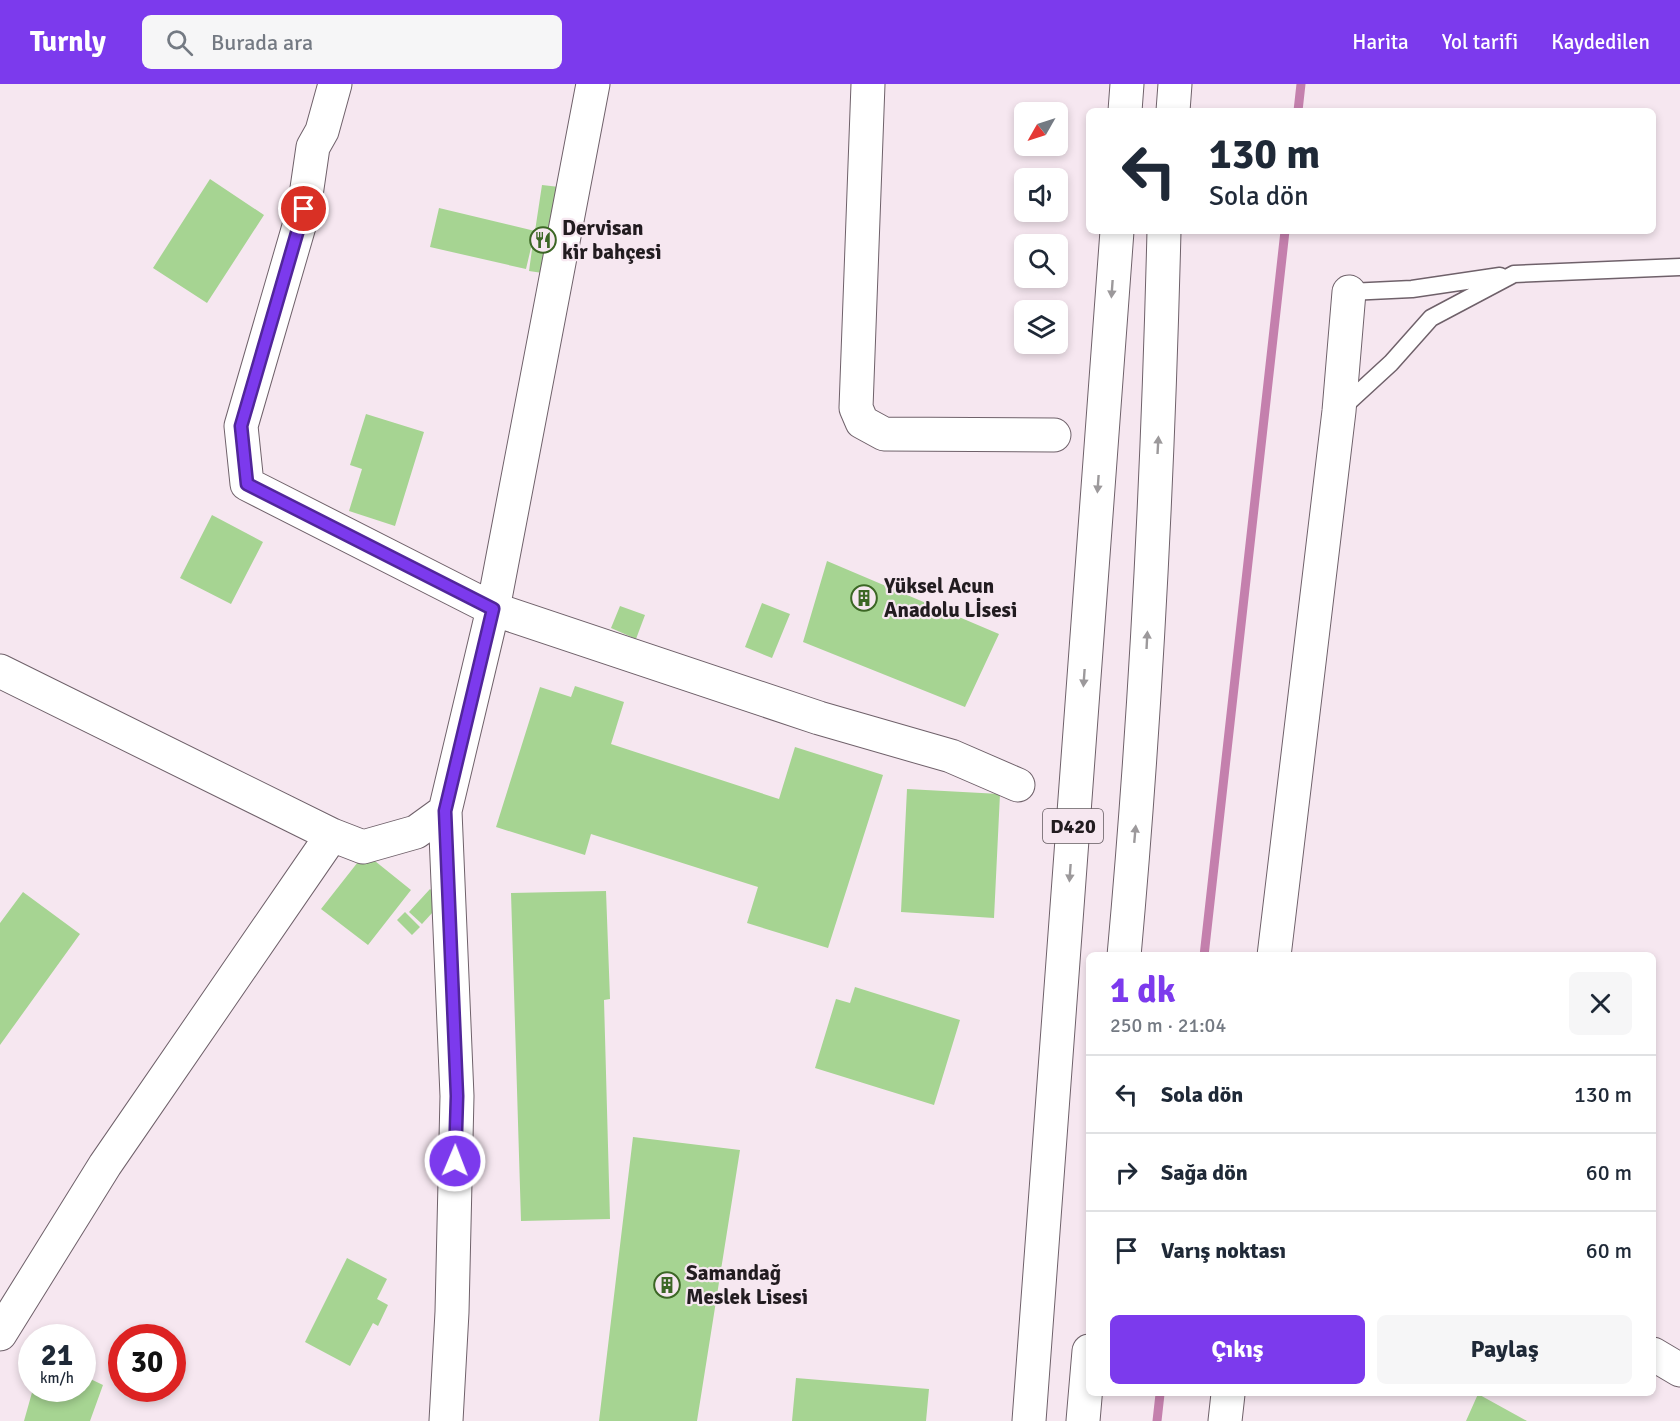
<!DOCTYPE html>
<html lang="tr">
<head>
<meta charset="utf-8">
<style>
	body { margin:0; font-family:Signika,sans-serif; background:#f6f6f7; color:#1f2937; height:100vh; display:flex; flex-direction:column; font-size:22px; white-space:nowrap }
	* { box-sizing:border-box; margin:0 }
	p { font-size:20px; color:#747a83 }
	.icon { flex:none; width:33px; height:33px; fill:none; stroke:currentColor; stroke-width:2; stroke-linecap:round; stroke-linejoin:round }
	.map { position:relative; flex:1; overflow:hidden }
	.details { position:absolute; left:1086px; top:868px; width:570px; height:444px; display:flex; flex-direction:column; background:#fff; border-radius:9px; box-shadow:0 3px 9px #0003 }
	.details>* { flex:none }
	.hud { position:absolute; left:1086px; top:24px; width:570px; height:126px; border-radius:9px; box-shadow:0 3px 9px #0003; background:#fff; color:#1f2937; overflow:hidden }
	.needle { width:39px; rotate:231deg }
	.controls { position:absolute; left:1014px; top:18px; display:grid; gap:12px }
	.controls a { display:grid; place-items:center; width:54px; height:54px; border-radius:9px; background:#fff; box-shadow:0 3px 9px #0003; font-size:30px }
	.speed { position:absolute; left:18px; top:1240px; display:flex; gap:12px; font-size:30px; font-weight:700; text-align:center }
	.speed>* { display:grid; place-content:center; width:78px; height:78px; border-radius:50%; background:#fff; box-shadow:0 3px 9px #0003; line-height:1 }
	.speed small { font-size:15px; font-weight:400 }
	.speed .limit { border:9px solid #d22; background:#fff; color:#111 }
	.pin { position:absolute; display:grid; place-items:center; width:51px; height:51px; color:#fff; margin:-26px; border:3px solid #fff; border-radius:50%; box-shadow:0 2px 6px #0007 }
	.me { position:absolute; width:66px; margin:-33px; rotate:1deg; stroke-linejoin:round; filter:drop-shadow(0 0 4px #0008) }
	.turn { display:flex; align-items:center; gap:21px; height:126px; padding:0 24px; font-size:27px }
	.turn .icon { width:78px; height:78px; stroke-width:2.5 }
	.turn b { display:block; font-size:42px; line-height:51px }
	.round { display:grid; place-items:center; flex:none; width:63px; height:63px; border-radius:9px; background:#f6f6f7 }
	.summary { display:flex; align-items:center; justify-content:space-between; height:102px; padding:0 24px }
	h1 { font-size:36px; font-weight:800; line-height:45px; color:#7c3aed }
	.action { display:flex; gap:12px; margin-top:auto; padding:12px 24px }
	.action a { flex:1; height:69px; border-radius:9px; background:#7c3aed; color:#fff; font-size:24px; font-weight:800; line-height:69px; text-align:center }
	.action a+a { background:#f6f6f7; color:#1f2937 }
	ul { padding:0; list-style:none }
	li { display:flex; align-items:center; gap:18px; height:78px; padding:0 24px; border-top:2px solid #e0e1e3 }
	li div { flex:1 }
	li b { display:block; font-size:22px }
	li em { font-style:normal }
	header { display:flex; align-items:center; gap:36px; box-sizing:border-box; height:84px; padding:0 30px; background:#7c3aed; color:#fff }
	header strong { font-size:28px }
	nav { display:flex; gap:33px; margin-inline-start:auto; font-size:21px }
	.search { width:420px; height:54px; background:#f6f6f7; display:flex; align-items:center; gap:15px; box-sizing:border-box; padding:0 21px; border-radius:9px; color:#747a83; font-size:22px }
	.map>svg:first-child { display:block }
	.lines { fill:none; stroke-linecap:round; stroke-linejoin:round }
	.stream { stroke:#c480ad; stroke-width:9 }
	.building { fill:#a6d492 }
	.service-casing { stroke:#6f616a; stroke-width:19 }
	.minor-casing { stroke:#6f616a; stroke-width:35 }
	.tertiary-casing { stroke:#6f616a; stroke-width:35 }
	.primary-casing { stroke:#6f616a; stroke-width:35 }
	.service { stroke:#fff; stroke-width:16 }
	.minor { stroke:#fff; stroke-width:33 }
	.tertiary { stroke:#fff; stroke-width:33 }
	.primary { stroke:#fff; stroke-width:33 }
	.oneway { fill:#9c999b }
	.route-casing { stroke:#51269a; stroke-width:15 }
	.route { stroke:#7c3aed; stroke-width:10 }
	.labels { text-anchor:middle; stroke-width:4.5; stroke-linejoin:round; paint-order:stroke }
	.shield { fill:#f6e7f0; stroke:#62595e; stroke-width:1.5 }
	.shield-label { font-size:20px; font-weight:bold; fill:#221c20 }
	.poi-label { font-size:21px; font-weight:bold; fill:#221c20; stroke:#f6e7f0; text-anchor:start }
</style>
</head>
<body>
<header>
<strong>Turnly</strong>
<div class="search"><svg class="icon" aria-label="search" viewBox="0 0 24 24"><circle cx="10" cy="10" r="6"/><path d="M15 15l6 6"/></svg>Burada ara</div>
<nav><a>Harita</a><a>Yol tarifi</a><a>Kaydedilen</a></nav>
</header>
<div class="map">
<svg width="1680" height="1337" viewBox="0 0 1680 1337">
	<rect width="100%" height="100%" fill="#f6e7f0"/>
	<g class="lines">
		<path class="stream" d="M1298,27L1301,0
			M1204,872L1285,147
			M1157,1337L1160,1310"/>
	</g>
	<path class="building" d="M210,95L264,131L207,219L153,184Z
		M542,101L568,104L556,191L529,187L534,151L526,185L430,163L439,124L535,147Z
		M366,330L424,348L395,442L349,427L362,385L350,381Z
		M212,431L263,458L231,520L180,494Z
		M827,477L999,550L965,623L803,558Z
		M762,519L790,530L772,574L745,563Z
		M620,522L645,531L636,555L611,544Z
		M575,602L624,618L611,660L779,715L795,663L883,691L828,864L747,839L758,803L591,750L585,771L496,743L540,603L571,613Z
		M907,705L1000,710L994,834L901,828Z
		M365,769L411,806L368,861L321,825Z
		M430,805L443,817L422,840L409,828Z
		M606,807L610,915L604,916L610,1135L521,1137L511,809Z
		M23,808L80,850L0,961V839Z
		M405,828L420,843L412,851L397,836Z
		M855,903L960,936L934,1021L815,984L836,915L850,919Z
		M633,1053L740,1066L697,1337H599Z
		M347,1174L387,1195L377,1215L388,1221L378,1242L373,1239L350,1282L305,1258Z
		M82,1291L103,1301L90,1337H24L33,1305H82Z
		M796,1294L929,1305L926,1337H792Z
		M1478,1310L1527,1337H1466Z"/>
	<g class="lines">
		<g class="service-casing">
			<path id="service" d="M1349,208L1412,205L1500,192
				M1342,324L1391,279L1431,234L1514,190L1680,183"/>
		</g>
		<g class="minor-casing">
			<path id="minor" d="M335,0L322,47L313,63L304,125L241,342L247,400L493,525L819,634L951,672L1018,701
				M868,0L856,324L862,338L884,350L1054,351
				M0,587L332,751
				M445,727L493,525L593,0
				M0,1250L105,1081L332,751L363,763L416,748L445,727L457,1012L452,1228L446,1337
				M1653,1270L1680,1286"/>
		</g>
		<g class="tertiary-casing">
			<path id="tertiary" d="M1274,872L1339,327L1349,208
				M1225,1337L1228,1310"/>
		</g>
		<g class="primary-casing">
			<path id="primary" d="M1125,27L1127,0
				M1173,27L1175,0
				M1124,872C1146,630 1158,389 1164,147
				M1029,1337L1117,147
				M1083,1337L1089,1267"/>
		</g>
		<use href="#service" class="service"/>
		<use href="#minor" class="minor"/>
		<use href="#tertiary" class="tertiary"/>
		<use href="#primary" class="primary"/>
	</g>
	<defs><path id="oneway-solid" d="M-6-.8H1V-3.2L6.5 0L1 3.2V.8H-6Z" transform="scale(1.5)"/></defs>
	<g class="oneway">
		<use href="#oneway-solid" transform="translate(1112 205) rotate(94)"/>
		<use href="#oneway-solid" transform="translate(1158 361) rotate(-87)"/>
		<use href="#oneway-solid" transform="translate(1098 400) rotate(94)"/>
		<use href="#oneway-solid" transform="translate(1147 556) rotate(-87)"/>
		<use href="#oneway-solid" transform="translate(1084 594) rotate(94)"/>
		<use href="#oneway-solid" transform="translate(1135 750) rotate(-85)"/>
		<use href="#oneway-solid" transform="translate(1070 789) rotate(94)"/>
	</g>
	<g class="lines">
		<g class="route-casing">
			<path id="route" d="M304,125L241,342L247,400L493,525L445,727L457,1012L455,1077"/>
		</g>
		<use href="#route" class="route"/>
	</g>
	<defs>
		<g id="restaurant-ring" transform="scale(1.35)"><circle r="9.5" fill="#f6e7f0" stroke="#3c6725" stroke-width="1.5"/><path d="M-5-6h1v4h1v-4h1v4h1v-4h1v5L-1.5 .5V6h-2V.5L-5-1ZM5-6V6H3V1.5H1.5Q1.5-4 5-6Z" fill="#3c6725"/></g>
		<g id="building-ring" transform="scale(1.35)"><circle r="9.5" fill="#f6e7f0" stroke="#3c6725" stroke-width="1.5"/><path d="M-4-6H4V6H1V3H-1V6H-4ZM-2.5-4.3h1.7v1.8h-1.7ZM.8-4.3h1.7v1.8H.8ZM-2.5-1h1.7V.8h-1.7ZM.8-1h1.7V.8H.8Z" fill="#3c6725"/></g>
	</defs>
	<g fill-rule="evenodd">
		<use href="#restaurant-ring" x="543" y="156"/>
		<use href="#building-ring" x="864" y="514"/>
		<use href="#building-ring" x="667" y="1201"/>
	</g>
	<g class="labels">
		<rect class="shield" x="1043" y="725" width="60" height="34" rx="4.5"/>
		<g class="shield-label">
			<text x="1073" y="749">D420</text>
		</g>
		<g class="poi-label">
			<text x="562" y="151">Dervisan<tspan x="562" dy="24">kir bahçesi</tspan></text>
			<text x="884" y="509">Yüksel Acun<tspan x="884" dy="24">Anadolu Lİsesi</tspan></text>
			<text x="686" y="1196">Samandağ<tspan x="686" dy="24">Meslek Lisesi</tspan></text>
		</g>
	</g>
</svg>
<div class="controls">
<a><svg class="needle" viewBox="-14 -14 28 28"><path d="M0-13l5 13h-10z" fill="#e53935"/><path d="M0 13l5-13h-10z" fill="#747a83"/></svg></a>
<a><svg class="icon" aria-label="sound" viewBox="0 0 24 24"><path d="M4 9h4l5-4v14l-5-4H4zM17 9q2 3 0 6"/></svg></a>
<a><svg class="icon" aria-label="search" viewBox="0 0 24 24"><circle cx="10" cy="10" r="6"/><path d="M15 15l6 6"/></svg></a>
<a><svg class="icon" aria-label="layers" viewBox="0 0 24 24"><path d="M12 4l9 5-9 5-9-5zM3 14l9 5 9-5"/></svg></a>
</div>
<div class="speed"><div>21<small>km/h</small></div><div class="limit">30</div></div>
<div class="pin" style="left:304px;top:125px;background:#d93025"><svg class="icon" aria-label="arrive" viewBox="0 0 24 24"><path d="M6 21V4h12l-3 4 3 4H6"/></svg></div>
<svg class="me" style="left:455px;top:1077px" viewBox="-20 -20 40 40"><circle r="17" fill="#7c3aed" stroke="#fff" stroke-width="3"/><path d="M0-11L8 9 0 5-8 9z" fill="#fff"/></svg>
<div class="hud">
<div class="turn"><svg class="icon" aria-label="left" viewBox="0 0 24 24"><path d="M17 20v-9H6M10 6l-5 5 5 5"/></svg><div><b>130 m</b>Sola dön</div></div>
</div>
<section class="details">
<div class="summary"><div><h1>1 dk</h1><p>250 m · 21:04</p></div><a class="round"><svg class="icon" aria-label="close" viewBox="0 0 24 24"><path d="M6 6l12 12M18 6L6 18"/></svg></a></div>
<ul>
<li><svg class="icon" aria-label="left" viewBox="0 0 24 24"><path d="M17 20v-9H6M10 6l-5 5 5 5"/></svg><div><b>Sola dön</b></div><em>130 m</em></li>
<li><svg class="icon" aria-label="right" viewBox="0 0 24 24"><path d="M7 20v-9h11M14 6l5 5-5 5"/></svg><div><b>Sağa dön</b></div><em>60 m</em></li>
<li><svg class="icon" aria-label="arrive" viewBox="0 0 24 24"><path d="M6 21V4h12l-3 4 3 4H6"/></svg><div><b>Varış noktası</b></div><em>60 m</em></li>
</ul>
<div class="action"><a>Çıkış</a><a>Paylaş</a></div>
</section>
</div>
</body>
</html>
